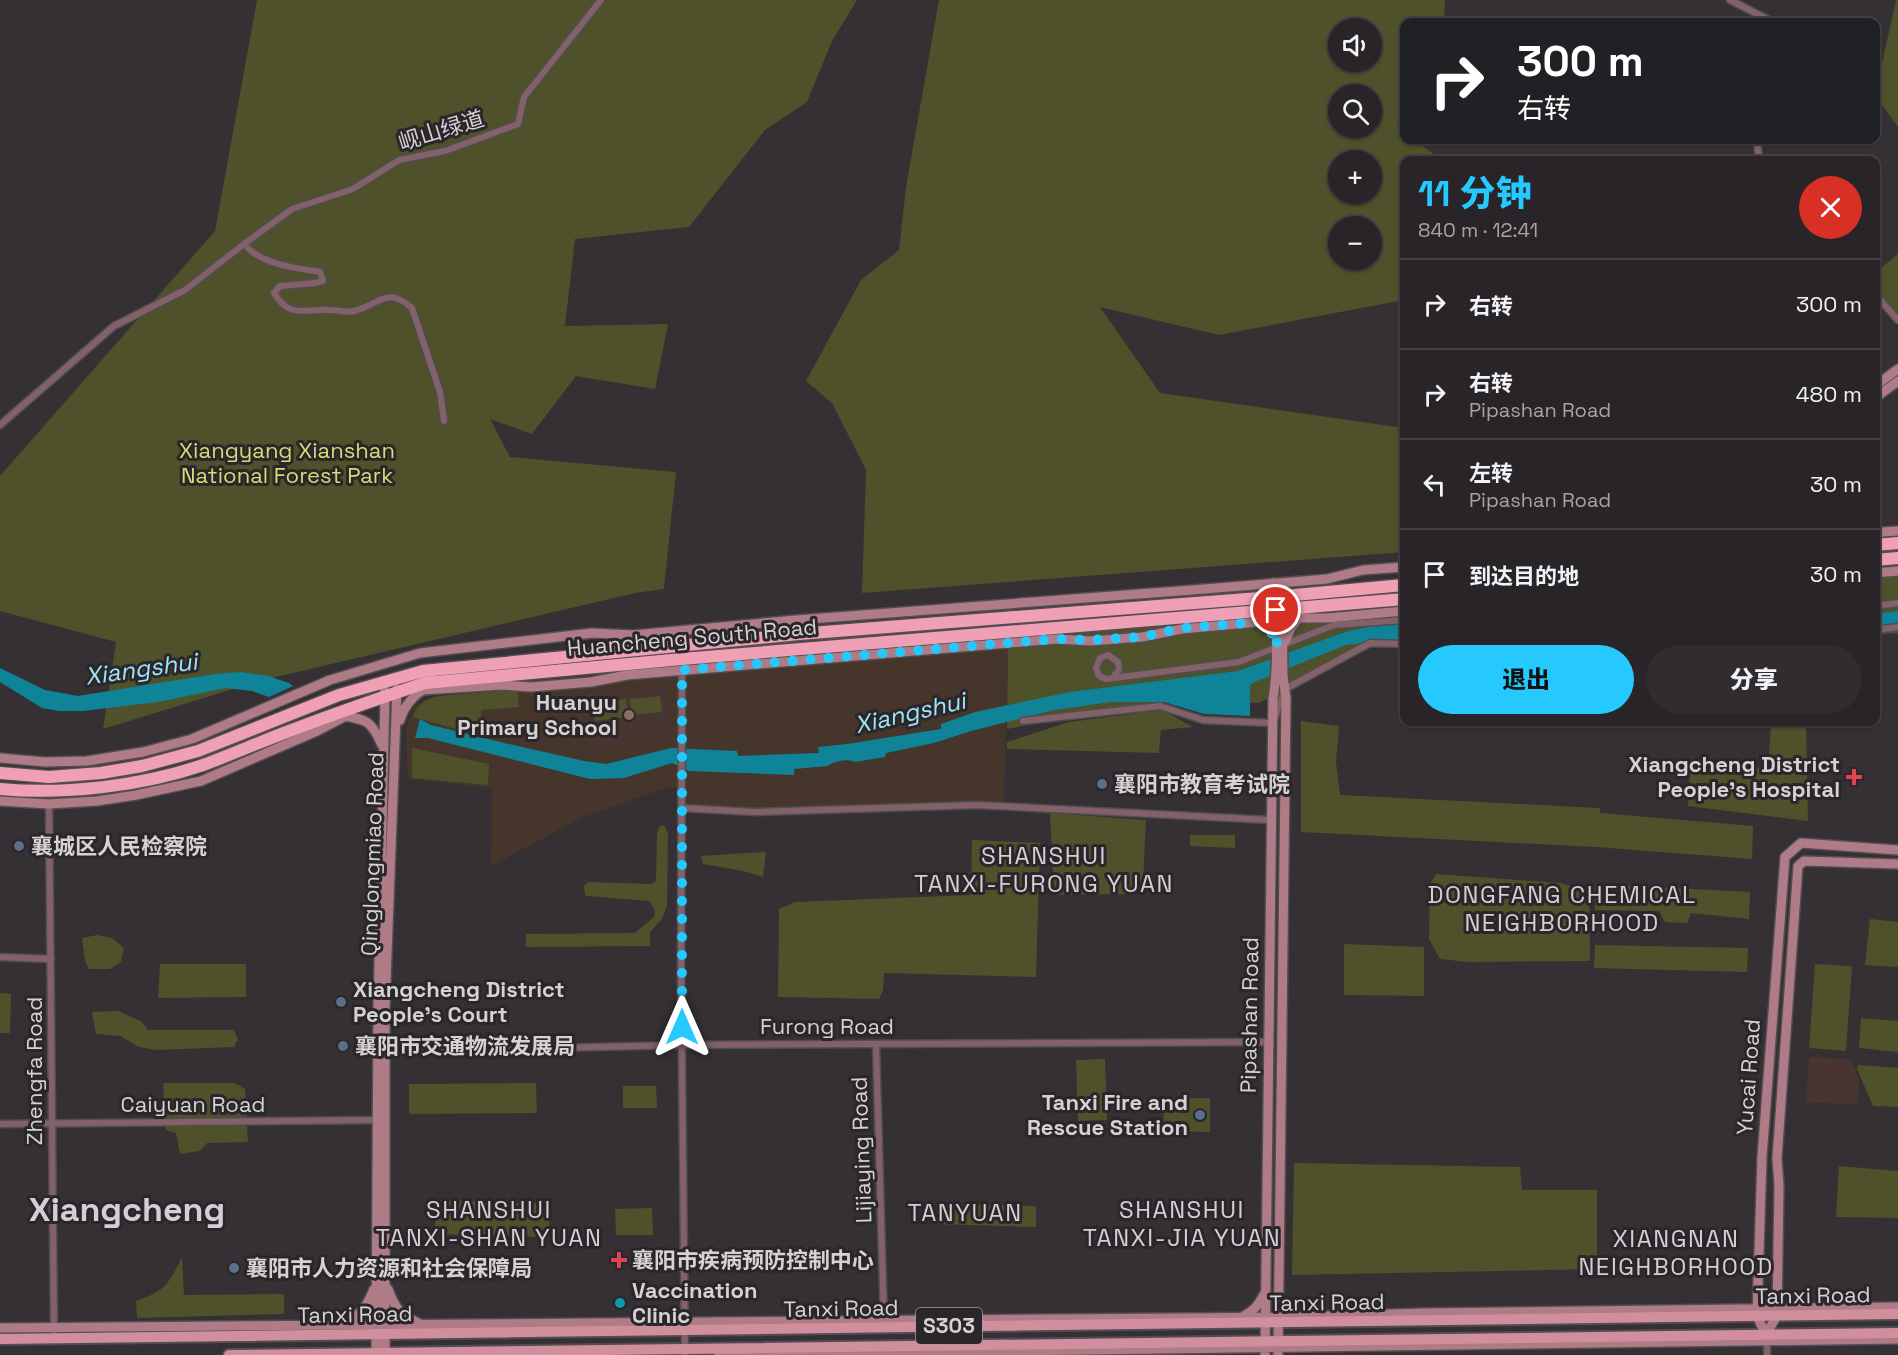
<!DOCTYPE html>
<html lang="zh">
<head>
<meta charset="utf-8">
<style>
	body { margin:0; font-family:"Space Grotesk","Noto Sans SC",sans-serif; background:#302c2f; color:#f1f3f6; height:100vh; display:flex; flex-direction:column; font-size:22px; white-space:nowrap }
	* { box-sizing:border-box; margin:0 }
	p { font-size:20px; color:#a5a4a7 }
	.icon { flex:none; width:33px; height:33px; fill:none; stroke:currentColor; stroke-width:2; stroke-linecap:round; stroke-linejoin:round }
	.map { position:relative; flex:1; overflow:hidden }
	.drawer { position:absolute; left:1400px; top:156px; width:480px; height:570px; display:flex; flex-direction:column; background:#282427; border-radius:12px; box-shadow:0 2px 4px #0004,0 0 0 2px #444144 }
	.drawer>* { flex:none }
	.top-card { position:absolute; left:1400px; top:18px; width:480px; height:126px; border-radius:12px; box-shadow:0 2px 4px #0004,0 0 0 2px #444144; background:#202124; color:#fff; overflow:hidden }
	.tools { position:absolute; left:1328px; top:18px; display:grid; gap:12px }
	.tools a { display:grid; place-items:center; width:54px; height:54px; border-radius:50%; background:#282427; box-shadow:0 2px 4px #0004,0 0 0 2px #444144; font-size:30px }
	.pin { position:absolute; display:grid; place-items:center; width:51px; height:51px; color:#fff; margin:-26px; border:3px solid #fff; border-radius:50%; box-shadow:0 2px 6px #0007 }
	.me { position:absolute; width:66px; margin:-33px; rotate:0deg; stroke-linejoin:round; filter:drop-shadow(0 0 4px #0008) }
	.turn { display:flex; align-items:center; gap:21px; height:126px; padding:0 18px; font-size:27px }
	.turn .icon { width:78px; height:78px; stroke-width:2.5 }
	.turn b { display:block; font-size:42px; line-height:51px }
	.round { display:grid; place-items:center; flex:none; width:63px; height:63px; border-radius:32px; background:#302c2f }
	.summary { display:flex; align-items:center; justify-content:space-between; height:102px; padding:0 18px }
	h1 { font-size:36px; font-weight:800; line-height:45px; color:#25c9fe }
	.button { display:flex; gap:12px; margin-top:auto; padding:12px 18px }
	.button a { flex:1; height:69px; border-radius:36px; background:#25c9fe; color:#111; font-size:24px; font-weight:800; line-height:69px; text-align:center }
	.button a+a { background:#302c2f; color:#f1f3f6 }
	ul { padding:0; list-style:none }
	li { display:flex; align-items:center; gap:18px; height:90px; padding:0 18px; border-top:2px solid #444144 }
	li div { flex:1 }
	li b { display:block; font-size:22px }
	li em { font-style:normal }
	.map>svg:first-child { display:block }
	.commercial { fill:#46352b }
	.education { fill:#483430 }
	.green { fill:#4e5129; fill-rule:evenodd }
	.water { fill:#0f8499 }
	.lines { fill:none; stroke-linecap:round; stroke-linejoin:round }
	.street-casing { stroke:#524d51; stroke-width:9 }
	.secondary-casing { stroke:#524d51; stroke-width:12 }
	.primary-casing { stroke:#524d51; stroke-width:14 }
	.highway-casing { stroke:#524d51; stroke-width:15 }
	.street { stroke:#826169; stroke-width:6 }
	.secondary { stroke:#ae7b87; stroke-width:9 }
	.primary { stroke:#d18f9e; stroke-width:10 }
	.highway { stroke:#f0a0b4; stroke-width:12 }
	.route { stroke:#25c9fe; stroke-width:10; stroke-dasharray:0 18 }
	.education-dot { fill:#8d6e63; stroke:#2b262a; stroke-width:2 }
	.health-dot { fill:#e0444e; stroke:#2b262a; stroke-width:2 }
	.service-dot { fill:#5c6f8a; stroke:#2b262a; stroke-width:2 }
	.culture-dot { fill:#0f9aa8; stroke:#2b262a; stroke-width:2 }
	.labels { text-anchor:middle; stroke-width:6; stroke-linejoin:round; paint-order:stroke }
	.shield { fill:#2b262a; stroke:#a29ea1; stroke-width:1.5 }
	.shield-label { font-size:21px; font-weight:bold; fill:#d5d2d4 }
	.street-label { font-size:22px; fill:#d5d2d4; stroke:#2b262a }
	.park-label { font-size:22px; fill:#d4dc75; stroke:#2b262a }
	.poi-label { font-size:22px; font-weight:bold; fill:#d5d2d4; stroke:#2b262a; text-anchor:start }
	.water-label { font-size:24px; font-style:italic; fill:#9de6f8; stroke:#2b262a }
	.neighbourhood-label { font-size:24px; letter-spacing:1.5px; fill:#d5cfd5; stroke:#2b262a }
	.town-label { font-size:34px; font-weight:bold; fill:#d5cfd5; stroke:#2b262a }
</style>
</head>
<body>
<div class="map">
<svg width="1898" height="1355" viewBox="0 0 1898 1355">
	<rect width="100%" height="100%" fill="#353034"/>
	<path class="commercial" d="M1008,643L1004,807L754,812L682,808V788L670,787L585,816L491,866L492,788L408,779L406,730L413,707L428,699Z"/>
	<path class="education" d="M666,687L673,738L594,752L586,693Z
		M1809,1057L1850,1059L1859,1079L1857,1105L1806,1102Z"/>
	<path class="green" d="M257,0H857L832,41L807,102L765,130L689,227L575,239L565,326L668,324L655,389L576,376L532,434L490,419L510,457L676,472L664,589L635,593L259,681L103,729L116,642L0,611V476L215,231Z
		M939,0H1445L1444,22H1404V119L1397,126L1404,132V140H1414L1442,160H1404V300L1219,335L1100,307L1160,393L1404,428V552L862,593L866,470L832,403L806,381L861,280L899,250L906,187ZM1338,28H1371V62H1338ZM1338,94H1371V128H1338ZM1338,160H1371V194H1338ZM1338,226H1371V260H1338Z
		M1896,0H1898V127L1875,95Z
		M1898,254V320L1875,294V273Z
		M1898,558V633L1875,635V560Z
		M1404,599V646L1370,643L1259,703L1159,701L1007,729L1008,631Z
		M517,689L519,707L481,710V736L413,717C417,703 426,699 439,696Z
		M660,696L662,712L631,715L630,699Z
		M626,699L628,717L595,721L592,703Z
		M1162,710L1193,727L1161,730L1159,753L1007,749V742L1069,722Z
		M1301,721L1339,726L1336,762L1340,795L1600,808V813L1753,826L1752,859L1596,847L1301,832Z
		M1771,722H1806L1808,821L1688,806L1691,758L1768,769Z
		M412,748L489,764L488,785L412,778Z
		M1050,813L1146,820L1143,885L1128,888L1129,894L1054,895Z
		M664,825L668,833L667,905L662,919L650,932V946L526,947V934L635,933L654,917L655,911L650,901L587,896L585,895L584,886L588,882L652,884L656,881L657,833L659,827Z
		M1190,835H1235V848L1190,846Z
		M972,840L1040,843L1036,977L884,973L883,990L879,999L778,997L779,909L795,902L971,895Z
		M766,852L763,877L743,871L703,864L701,856Z
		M1436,874L1560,883L1589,891L1590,961L1469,962L1440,959L1429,939L1430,884Z
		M1595,884L1750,892L1749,919L1691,913L1687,923L1665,922L1659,911L1595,910Z
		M1870,919L1898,922V967L1865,965Z
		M97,935L112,938L124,948L121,962L110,969H89L85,961L82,938Z
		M1344,944L1424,947V996L1344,995Z
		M1595,945L1748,948L1747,972L1594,968Z
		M160,964H246V997L158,998Z
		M1815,964L1852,966L1846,1051L1809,1048Z
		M0,993L11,994L10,1033H0Z
		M118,1011L141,1021L148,1030H234L238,1039L234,1047L156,1050L139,1047L120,1036L96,1034L92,1012Z
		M1861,1018L1898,1021V1052L1859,1048Z
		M1105,1059L1107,1120L1078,1121L1076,1060Z
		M1858,1065L1898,1068V1107L1873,1106L1857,1069Z
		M163,1083H234L245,1089L248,1142L207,1143L200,1151L180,1154L176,1133L166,1130Z
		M536,1083L537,1113L409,1114V1084Z
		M623,1086H656L657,1108H623Z
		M1164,1098H1210V1132L1163,1131Z
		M1294,1163L1520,1167L1522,1190H1597V1269L1292,1275Z
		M1839,1166L1898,1171V1218L1836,1217Z
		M436,1200L550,1204L549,1237L435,1234Z
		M937,1204L1036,1206V1227L936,1224Z
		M652,1208L653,1235H616L615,1209Z
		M182,1257L184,1295L284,1294V1314L137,1318L136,1301C167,1290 168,1284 182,1257Z"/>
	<path class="water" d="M1898,611V625L1875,627V614Z
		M1404,623V642H1370L1346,645L1257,681L1250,685V716L1204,714L1164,702H1111L1054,710L971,731L934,743L886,753L885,757L855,762C848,758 834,761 828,766L794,769V775L689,771L672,763L624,778L590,779L428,738H415L420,719L431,725L496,741L584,761L606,764L671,748L737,751L738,756L819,753L818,747L847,744L941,729V724L975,712L1070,692L1238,671L1348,631L1374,626Z
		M0,668L45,690L78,696L215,674L241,672L268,676L289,683L293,686L269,697L252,691L226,688L158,702L83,711H59L42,708L0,682Z"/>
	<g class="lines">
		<g class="street-casing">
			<path id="street" d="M1730,0L1773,22
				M1757,140L1759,160
				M244,244L292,209L353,189L399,160L445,151L518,124L524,97L601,0
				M1875,294L1898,320
				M0,425L114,326L185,290L244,244C260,264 295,268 320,272L323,281L315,283L280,286L274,293C290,320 306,308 331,310C338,310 347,313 354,311C380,305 386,285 412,308L440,392L444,421
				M1875,606L1898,603
				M1875,630L1898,627
				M682,671L681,970L685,1355
				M1114,676L1119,670L1118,662L1108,655L1100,658L1096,668L1099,676L1106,679L1239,662L1334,625L1404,620
				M1023,721L1160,706L1203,720L1273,723L1285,689L1370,643L1404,644
				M49,804L54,1331
				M682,808L754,812L977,805L1271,820
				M0,957L51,959
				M876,1044L884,1323
				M385,1052L682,1045L1269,1042
				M0,1124L380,1120
				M1767,1338V1355"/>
		</g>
		<g class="secondary-casing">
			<path id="secondary" d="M1875,386L1898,369
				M1875,398L1898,381
				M1875,536L1882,532L1898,531
				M1875,573L1898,571
				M1298,618H1327L1404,611
				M1286,640L1291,628L1302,614
				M422,690L502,685L531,687L591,682L627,675L1057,639L1091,641L1142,637L1182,629L1260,622
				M341,715C367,720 371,720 382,745
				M400,720C404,706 414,694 427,688
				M0,758L45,762L87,761L143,752L192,739L330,680L420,653L592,633L633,635L796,620L1192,590L1327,579L1363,570L1404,567
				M0,801L49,804L97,801L136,795L201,781L317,731L346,716
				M388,1289C396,1311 401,1315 422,1325
				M1244,1316C1255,1310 1259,1304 1265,1293
				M343,1324C360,1316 367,1307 374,1289
				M0,1328L1295,1317L1423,1313L1898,1307
				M1766,1335L1757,1316L1762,1157L1785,857L1801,843L1898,850
				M1766,1335L1777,1315L1779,1186L1777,1158L1798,866L1804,861L1898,864
				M376,1355L378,1008L385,695L383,681
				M385,1355V1007L397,689
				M719,1355L1898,1339
				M1265,1355L1273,699C1279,661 1277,622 1273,583
				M1278,1355L1286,698L1283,676L1282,590"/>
		</g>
		<g class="primary-casing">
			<path id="primary" d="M0,1339L1898,1314
				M229,1355L1898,1333"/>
		</g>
		<g class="highway-casing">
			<path id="highway" d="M1875,545L1898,543
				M1875,560L1898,558
				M0,773L49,777L101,773L142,766L198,751L339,695L423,671L799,634L1284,596L1404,585
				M0,789C64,795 142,786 203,765C233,754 262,741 292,730C336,713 380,698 425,683L682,659L1404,599"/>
		</g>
		<use href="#street" class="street"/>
		<use href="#secondary" class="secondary"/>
		<use href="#primary" class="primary"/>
		<use href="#highway" class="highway"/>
	</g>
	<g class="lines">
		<path class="route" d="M682,1027V670L1057,639L1091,640L1142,637L1182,628L1260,622L1275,637L1277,646L1276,610"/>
	</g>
	<circle class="education-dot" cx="629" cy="715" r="6"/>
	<g class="health-dot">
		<path d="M1851 768h6v6h6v6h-6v6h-6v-6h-6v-6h6z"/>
		<path d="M616 1251h6v6h6v6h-6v6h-6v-6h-6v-6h6z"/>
	</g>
	<g class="service-dot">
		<circle cx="1102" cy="784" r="6"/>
		<circle cx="19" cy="846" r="6"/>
		<circle cx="341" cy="1002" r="6"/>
		<circle cx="343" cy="1046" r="6"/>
		<circle cx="1200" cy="1115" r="6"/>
		<circle cx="234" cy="1268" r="6"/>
	</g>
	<circle class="culture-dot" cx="620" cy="1303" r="6"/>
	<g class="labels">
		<rect class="shield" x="916" y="1308" width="66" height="36" rx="4.5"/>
		<g class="shield-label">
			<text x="949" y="1333">S303</text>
		</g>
		<g class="street-label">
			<text transform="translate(441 130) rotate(-17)" y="8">岘山绿道</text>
			<text transform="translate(692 637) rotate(-5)" y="8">Huancheng South Road</text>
			<text transform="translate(372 854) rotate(-88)" y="8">Qinglongmiao Road</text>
			<text transform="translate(1249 1015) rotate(-89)" y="8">Pipashan Road</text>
			<text x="827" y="1034">Furong Road</text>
			<text transform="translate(34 1071) rotate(-90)" y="8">Zhengfa Road</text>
			<text transform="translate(1748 1077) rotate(-86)" y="8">Yucai Road</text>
			<text x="193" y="1112">Caiyuan Road</text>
			<text transform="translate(861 1150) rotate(-92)" y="8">Lijiaying Road</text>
			<text transform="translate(1813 1295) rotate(-1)" y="8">Tanxi Road</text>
			<text transform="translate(1327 1302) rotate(-1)" y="8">Tanxi Road</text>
			<text transform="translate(841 1308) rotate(-1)" y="8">Tanxi Road</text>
			<text transform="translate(355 1314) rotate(-1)" y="8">Tanxi Road</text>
		</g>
		<g class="park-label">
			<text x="287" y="458">Xiangyang Xianshan<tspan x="287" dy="25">National Forest Park</tspan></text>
		</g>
		<g class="poi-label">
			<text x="617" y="710" text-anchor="end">Huanyu<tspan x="617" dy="25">Primary School</tspan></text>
			<text x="1840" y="772" text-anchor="end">Xiangcheng District<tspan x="1840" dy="25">People's Hospital</tspan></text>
			<text x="1114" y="792">襄阳市教育考试院</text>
			<text x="31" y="854">襄城区人民检察院</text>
			<text x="353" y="997">Xiangcheng District<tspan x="353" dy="25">People's Court</tspan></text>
			<text x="355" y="1054">襄阳市交通物流发展局</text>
			<text x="1188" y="1110" text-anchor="end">Tanxi Fire and<tspan x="1188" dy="25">Rescue Station</tspan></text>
			<text x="632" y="1268">襄阳市疾病预防控制中心</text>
			<text x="246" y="1276">襄阳市人力资源和社会保障局</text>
			<text x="632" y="1298">Vaccination<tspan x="632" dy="25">Clinic</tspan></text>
		</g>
		<g class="water-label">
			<text transform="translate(141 669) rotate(-8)" y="8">Xiangshui</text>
			<text transform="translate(910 713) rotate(-13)" y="8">Xiangshui</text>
		</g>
		<g class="neighbourhood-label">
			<text x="1044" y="864">SHANSHUI<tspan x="1044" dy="28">TANXI-FURONG YUAN</tspan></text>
			<text x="1562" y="903">DONGFANG CHEMICAL<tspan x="1562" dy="28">NEIGHBORHOOD</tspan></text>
			<text x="489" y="1218">SHANSHUI<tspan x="489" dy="28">TANXI-SHAN YUAN</tspan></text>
			<text x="1182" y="1218">SHANSHUI<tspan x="1182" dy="28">TANXI-JIA YUAN</tspan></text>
			<text x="965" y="1221">TANYUAN</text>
			<text x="1676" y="1247">XIANGNAN<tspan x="1676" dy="28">NEIGHBORHOOD</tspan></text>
		</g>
		<g class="town-label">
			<text x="127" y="1221">Xiangcheng</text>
		</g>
	</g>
</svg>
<div class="tools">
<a><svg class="icon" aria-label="sound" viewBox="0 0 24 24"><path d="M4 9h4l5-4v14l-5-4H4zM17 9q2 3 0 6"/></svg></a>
<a><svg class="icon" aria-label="search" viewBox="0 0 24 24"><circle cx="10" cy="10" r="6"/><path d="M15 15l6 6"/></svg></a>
<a>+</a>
<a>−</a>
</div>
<div class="pin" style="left:1276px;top:610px;background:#d93025"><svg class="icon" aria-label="arrive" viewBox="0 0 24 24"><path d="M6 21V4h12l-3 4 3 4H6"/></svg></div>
<svg class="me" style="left:682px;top:1027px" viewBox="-20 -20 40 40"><path d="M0-17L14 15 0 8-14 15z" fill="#25c9fe" stroke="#fff" stroke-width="4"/></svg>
<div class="top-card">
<div class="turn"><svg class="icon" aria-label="right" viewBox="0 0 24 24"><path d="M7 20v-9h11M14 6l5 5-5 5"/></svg><div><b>300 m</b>右转</div></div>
</div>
<section class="drawer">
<div class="summary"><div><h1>11 分钟</h1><p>840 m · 12:41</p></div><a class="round" style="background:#d93025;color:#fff"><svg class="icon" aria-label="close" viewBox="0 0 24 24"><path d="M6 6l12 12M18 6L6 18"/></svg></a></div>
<ul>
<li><svg class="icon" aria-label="right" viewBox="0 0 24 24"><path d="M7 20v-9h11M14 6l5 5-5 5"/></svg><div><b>右转</b></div><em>300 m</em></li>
<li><svg class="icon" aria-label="right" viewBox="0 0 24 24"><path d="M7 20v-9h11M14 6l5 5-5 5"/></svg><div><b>右转</b><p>Pipashan Road</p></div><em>480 m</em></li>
<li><svg class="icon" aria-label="left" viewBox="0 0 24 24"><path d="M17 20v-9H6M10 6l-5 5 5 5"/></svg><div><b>左转</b><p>Pipashan Road</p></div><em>30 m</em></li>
<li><svg class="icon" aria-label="arrive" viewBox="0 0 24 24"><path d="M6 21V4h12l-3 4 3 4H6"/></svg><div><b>到达目的地</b></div><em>30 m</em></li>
</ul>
<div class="button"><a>退出</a><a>分享</a></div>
</section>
</div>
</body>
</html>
